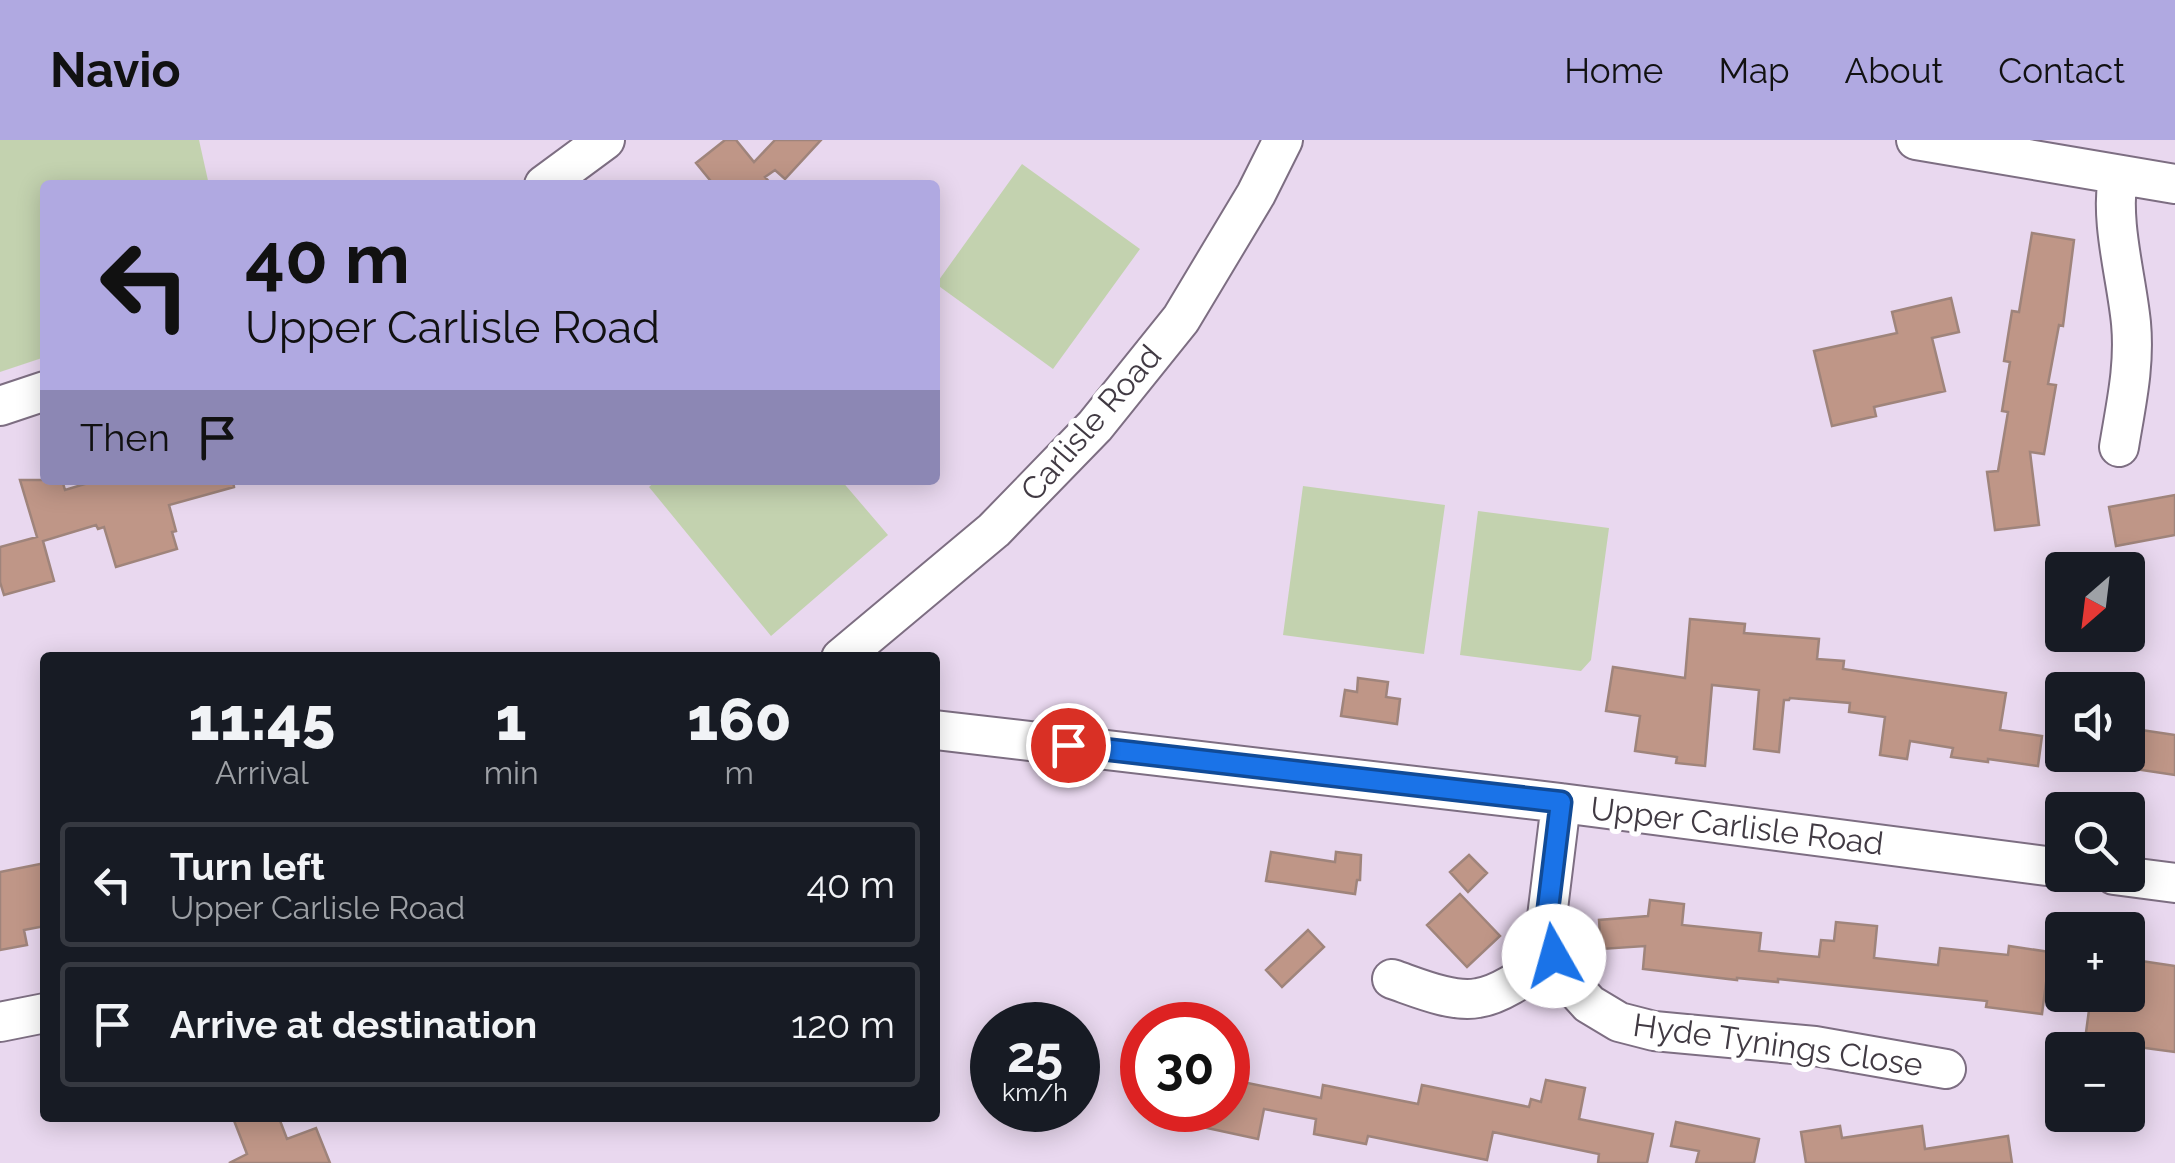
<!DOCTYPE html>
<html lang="en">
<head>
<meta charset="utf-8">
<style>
	body { margin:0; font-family:Raleway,sans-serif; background:#242831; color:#f1f3f6; height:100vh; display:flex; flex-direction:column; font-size:38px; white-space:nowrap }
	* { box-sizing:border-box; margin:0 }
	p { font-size:32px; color:#9ea1a6 }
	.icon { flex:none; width:55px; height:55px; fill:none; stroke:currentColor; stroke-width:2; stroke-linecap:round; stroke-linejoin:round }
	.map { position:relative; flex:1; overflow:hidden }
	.drawer { position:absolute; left:40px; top:512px; width:900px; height:470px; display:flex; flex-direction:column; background:#171b24; border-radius:10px; box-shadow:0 5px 25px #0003 }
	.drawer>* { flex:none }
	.guide { position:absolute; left:40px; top:40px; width:900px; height:305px; border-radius:10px; box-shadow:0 5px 25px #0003; background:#b0a9e1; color:#111; overflow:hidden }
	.needle { width:65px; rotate:208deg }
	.tools { position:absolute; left:2045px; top:412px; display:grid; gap:20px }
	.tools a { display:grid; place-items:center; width:100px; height:100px; border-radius:10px; background:#171b24; box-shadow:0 5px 25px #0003; font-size:50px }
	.speed { position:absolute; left:970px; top:862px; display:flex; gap:20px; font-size:50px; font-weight:700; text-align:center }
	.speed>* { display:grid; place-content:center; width:130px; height:130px; border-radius:50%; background:#171b24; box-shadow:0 5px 25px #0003; line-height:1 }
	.speed small { font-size:25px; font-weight:400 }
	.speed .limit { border:15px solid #d22; background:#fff; color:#111 }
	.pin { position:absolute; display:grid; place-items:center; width:85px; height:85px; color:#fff; margin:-42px; border:5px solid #fff; border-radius:50%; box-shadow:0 2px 10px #0007 }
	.me { position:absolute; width:110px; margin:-55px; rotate:353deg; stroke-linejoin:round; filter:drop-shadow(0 0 8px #0008) }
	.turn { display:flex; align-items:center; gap:35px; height:210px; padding:0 40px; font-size:45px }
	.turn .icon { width:130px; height:130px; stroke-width:2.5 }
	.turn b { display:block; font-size:70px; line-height:85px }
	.then { display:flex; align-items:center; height:95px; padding:0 40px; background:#0003; gap:20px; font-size:38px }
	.eta { display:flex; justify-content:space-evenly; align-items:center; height:170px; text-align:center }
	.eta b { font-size:60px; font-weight:800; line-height:70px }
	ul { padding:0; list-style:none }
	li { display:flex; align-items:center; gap:30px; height:125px; margin:0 20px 15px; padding:0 20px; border:5px solid #363941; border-radius:10px }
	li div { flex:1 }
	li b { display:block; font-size:38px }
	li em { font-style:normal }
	header { display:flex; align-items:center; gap:60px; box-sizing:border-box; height:140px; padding:0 50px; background:#b0a9e1; color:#111 }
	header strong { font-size:48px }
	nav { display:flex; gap:55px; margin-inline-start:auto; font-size:35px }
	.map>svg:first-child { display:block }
	.green { fill:#c3d2af }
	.building { fill:#bf9687; stroke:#9f847b; stroke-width:2.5 }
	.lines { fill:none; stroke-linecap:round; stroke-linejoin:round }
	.minor-casing { stroke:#7d6e82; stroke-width:42 }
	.minor { stroke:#fff; stroke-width:38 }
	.route-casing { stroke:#114b97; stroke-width:25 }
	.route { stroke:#1a73e8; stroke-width:18 }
	.labels { text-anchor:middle; stroke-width:10; stroke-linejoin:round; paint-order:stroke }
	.street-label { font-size:32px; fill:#413a43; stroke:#fff }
</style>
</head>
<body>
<header>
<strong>Navio</strong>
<nav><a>Home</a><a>Map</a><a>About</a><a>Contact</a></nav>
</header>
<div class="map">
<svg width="2175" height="1023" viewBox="0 0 2175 1023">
	<rect width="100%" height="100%" fill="#e9d8ef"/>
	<path class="green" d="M0,0H199L209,45H45V217L0,232Z
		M1022,24L1140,109L1053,229L936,144Z
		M657,340H841L888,395L771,496L649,347Z
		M1303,346L1445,365L1424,514L1283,495Z
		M1478,371L1609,388L1591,520L1581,531L1460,515Z"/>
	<path class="building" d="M725,0H736L754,22L775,0H821L785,39L775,30L765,37L772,45H714L696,23Z
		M2032,93L2074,100L2063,186L2059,185L2048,244L2056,245L2044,314L2030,312L2039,385L1995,390L1987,332L1998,331L2008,272L2002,271L2010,222L2004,221L2012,171L2019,172Z
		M1951,158L1959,192L1932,198L1945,251L1874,267L1876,276L1832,286L1814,211L1897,193L1892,172Z
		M20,340H62L65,350L98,340H233L234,347L169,365L176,391L172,392L177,409L116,427L104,387L98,389L96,385L43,401L54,441L4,455L0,442V407L37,397Z
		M2175,355V395L2116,406L2109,367Z
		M1690,479L1745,484L1744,493L1819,499L1817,519L1844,521L1843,529L2006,553L2000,590L2042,596L2038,626L1988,619V622L1951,617L1953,608L1910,601L1907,619L1880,615L1885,577L1849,572L1850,563L1790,558L1789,560H1784L1779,612L1754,609L1759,550L1712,545L1705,626L1676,623L1677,617L1635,611L1640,576L1606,571L1613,527L1685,538Z
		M1358,538L1388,542L1386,557L1400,559L1397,584L1341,576L1345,550L1357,552Z
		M2128,588L2175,595V635L2128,628Z
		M1271,712L1335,722L1336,712L1361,715L1360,740H1357L1355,754L1266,741Z
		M1469,715L1487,733L1468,752L1450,732Z
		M45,723V786L24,790L27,805L0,810V732Z
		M1460,754L1500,796L1467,827L1427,785Z
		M1650,760L1684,764L1682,785L1761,793L1759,811L1819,817L1821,800L1834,801L1836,782L1877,786L1874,818L1938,825L1940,808L2008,815L2009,806L2050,812L2042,874L1986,867L1987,861L1778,839V842L1737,838V840L1643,829L1645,806L1601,809L1599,780L1648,776Z
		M1308,790L1324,807L1282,847L1266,830Z
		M2128,819L2175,826V912L2085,900L2091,855H2128Z
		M1228,939L1321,958L1323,945L1418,964L1422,945L1529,967L1531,959L1541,962L1546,940L1585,948L1579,979L1653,994L1647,1023H1598L1599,1014L1493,992L1487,1020L1368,996L1366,1004L1314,994L1316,979L1264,969L1258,999L1170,980L1171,970H1228Z
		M233,978H279L287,999L316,988L330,1023H229L247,1014Z
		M1676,982L1759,999L1754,1023H1696L1699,1011L1671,1006Z
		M1840,986L1842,998L1922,986L1925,1009L2008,996L2012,1023H1806L1801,992Z"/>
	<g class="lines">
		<g class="minor-casing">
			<path id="minor" d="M1916,0L2175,44
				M2118,35C2110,83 2126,134 2131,183C2135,226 2126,264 2119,307
				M544,45L605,0
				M0,266L45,251
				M841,518L994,390L1095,286L1181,179L1256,54L1283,0
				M935,590L1561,663L2062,728
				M1561,663L1546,785L1554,816L1569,842L1589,864L1619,882L1654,891L1815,906L1946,929
				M2114,735L2175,743
				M1392,839C1416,847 1452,863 1478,858C1504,854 1532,831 1554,816
				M0,882L45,873"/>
		</g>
		<use href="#minor" class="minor"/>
	</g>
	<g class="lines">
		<g class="route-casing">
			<path id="route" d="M1068,605L1561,662L1546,785L1554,816"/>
		</g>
		<use href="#route" class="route"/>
	</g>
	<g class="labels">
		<g class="street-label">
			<text transform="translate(1091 283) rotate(-49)" y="11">Carlisle Road</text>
			<text transform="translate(1737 686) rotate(7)" y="11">Upper Carlisle Road</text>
			<text transform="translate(1778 905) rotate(8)" y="11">Hyde Tynings Close</text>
		</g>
	</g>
</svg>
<div class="tools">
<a><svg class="needle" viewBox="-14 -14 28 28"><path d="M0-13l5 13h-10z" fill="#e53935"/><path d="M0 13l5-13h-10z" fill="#9ea1a6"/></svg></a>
<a><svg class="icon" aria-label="sound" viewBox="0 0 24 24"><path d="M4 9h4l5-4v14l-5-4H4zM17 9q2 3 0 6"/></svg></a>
<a><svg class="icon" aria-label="search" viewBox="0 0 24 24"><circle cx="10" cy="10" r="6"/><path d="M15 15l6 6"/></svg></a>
<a>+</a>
<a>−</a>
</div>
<div class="speed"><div>25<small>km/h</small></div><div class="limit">30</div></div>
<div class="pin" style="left:1068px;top:605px;background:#d93025"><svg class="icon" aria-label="arrive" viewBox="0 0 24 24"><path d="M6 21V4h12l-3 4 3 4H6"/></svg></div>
<svg class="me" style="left:1554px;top:816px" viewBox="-20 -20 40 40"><circle r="19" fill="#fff"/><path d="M0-13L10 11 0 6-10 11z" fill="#1a73e8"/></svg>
<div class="guide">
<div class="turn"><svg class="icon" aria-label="left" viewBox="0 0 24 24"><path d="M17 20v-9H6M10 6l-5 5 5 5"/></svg><div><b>40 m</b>Upper Carlisle Road</div></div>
<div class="then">Then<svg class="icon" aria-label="arrive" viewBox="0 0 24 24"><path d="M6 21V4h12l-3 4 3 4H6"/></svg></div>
</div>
<section class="drawer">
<div class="eta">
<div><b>11:45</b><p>Arrival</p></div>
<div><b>1</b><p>min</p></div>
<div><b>160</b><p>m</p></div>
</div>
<ul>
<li><svg class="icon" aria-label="left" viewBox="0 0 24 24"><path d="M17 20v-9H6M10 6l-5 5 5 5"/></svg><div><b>Turn left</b><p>Upper Carlisle Road</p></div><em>40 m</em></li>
<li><svg class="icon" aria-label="arrive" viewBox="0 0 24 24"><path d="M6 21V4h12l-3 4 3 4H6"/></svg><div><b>Arrive at destination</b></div><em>120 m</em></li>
</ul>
</section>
</div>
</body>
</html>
